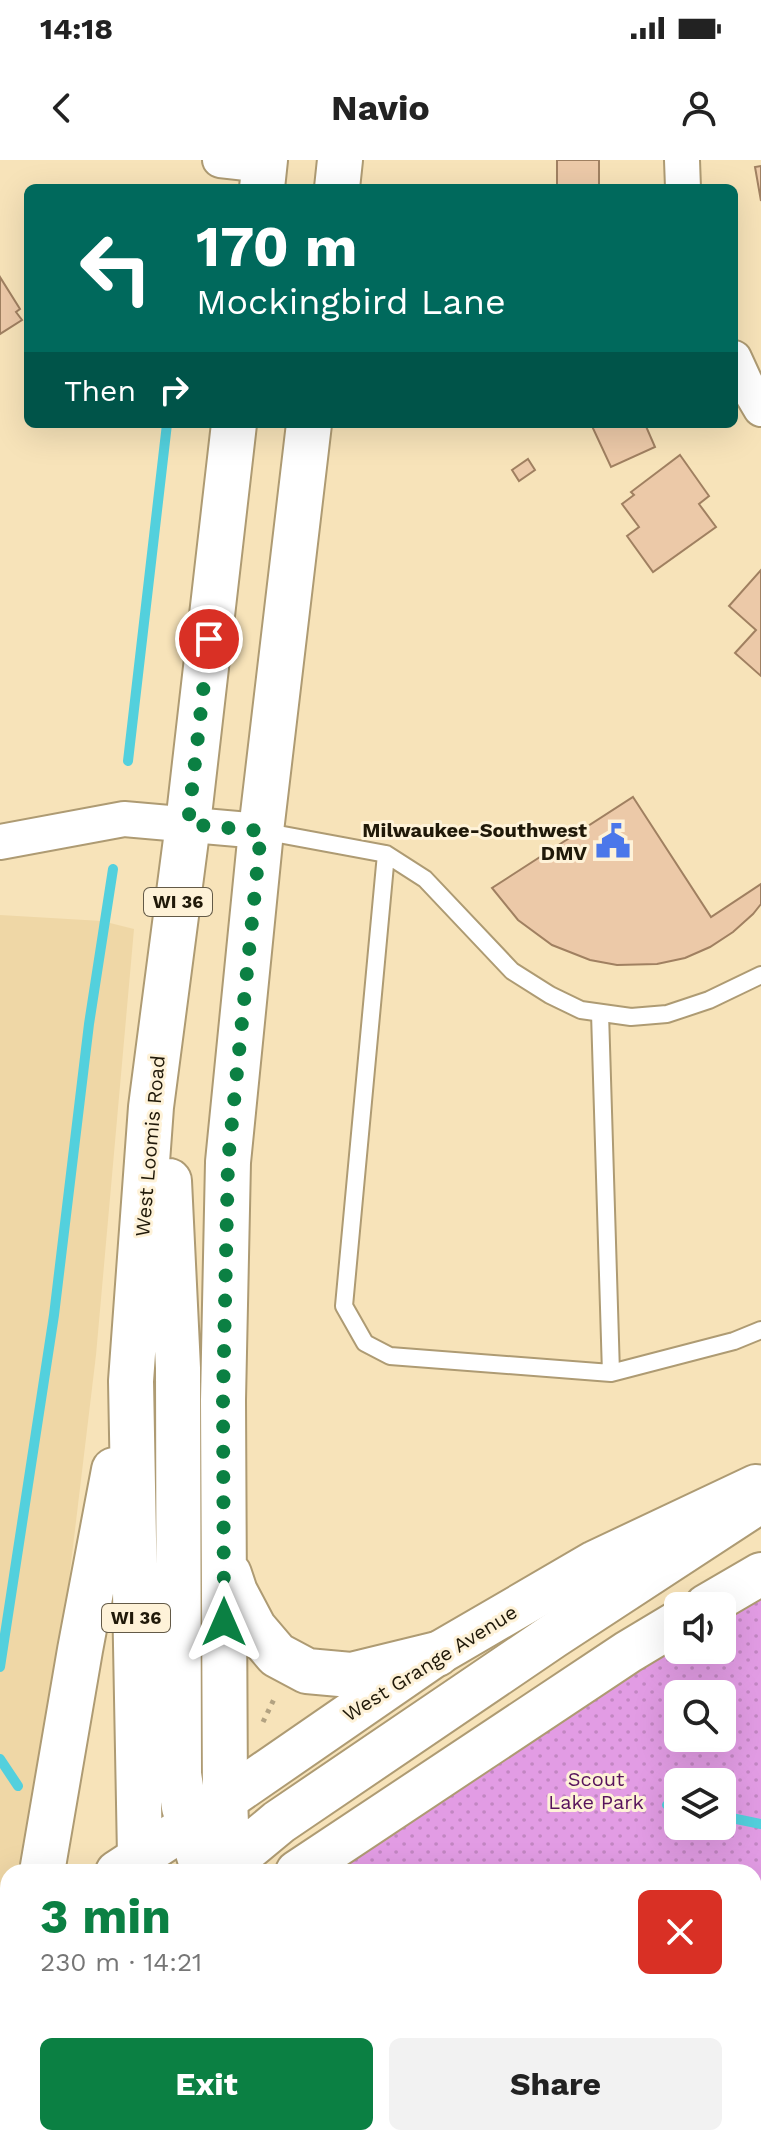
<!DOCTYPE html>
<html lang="en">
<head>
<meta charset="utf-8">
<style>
	body { margin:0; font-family:"Work Sans",sans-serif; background:#f2f2f2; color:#222; height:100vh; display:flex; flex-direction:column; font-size:30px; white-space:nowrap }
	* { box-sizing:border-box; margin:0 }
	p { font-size:26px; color:#767676 }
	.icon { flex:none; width:44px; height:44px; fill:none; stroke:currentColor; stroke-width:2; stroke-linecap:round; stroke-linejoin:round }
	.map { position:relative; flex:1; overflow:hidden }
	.details { position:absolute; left:0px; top:1704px; width:762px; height:282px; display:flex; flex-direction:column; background:#fff; border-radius:24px 24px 0 0; box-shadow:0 8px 32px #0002 }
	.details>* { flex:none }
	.hud { position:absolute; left:24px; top:24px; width:714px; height:244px; border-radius:12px; box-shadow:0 8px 32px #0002; background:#00695c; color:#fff; overflow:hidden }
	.fabs { position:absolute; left:664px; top:1432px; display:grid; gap:16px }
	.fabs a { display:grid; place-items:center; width:72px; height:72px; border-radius:12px; background:#fff; box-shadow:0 8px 32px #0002; font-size:40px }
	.pin { position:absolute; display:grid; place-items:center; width:68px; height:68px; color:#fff; margin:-34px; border:4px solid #fff; border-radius:50%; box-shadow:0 2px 8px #0007 }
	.me { position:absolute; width:88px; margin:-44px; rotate:0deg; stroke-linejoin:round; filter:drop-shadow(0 0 6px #0008) }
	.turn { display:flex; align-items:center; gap:28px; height:168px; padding:0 40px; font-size:36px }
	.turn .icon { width:104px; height:104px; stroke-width:2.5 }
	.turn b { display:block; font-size:56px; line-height:68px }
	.then { display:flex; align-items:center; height:76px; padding:0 40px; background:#0003; gap:16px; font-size:30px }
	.round { display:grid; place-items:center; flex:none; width:84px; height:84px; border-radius:12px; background:#f2f2f2 }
	.overview { display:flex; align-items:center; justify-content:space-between; height:136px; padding:0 40px }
	h1 { font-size:48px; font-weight:700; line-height:60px; color:#0b8043 }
	.action { display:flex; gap:16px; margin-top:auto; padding:16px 40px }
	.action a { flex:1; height:92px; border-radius:12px; background:#0b8043; color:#fff; font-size:32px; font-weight:700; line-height:92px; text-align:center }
	.action a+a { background:#f2f2f2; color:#222 }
	.status { display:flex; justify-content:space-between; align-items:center; height:56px; padding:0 40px; background:#fff; direction:ltr }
	.status svg { height:22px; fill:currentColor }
	header { display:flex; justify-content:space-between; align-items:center; height:104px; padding:0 40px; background:#fff; font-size:36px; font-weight:700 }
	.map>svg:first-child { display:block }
	.built { fill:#efd7a6 }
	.park { fill:url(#park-dots); fill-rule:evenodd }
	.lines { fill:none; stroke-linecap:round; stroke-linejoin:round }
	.stream { stroke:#53d0dd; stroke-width:10 }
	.building { fill:#ecc9a8; stroke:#a08061; stroke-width:2 }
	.service-casing { stroke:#ae9b73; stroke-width:20 }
	.minor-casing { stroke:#ae9b73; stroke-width:38 }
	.tertiary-casing { stroke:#ae9b73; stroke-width:46 }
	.primary-casing { stroke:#ae9b73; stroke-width:48 }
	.path { stroke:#b2a281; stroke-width:5; stroke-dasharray:4 6; stroke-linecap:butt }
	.service { stroke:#fff; stroke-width:16 }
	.minor { stroke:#fff; stroke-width:34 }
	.tertiary { stroke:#fff; stroke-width:42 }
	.primary { stroke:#fff; stroke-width:44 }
	.route { stroke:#0b8043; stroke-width:14; stroke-dasharray:0 25.2 }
	.labels { text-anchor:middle; stroke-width:6; stroke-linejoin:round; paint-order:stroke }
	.shield { fill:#fef2d8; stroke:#635a47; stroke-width:2 }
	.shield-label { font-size:18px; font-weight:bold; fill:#201909 }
	.poi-label { font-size:20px; font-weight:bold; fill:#201909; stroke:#fef2d8; text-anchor:end }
	.street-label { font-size:20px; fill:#201909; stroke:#fef2d8 }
	.park-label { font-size:20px; fill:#58135c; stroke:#fef2d8 }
</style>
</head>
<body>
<div class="status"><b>14:18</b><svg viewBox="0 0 49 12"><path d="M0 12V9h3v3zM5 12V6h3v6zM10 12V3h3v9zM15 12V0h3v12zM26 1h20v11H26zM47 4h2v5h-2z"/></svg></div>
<header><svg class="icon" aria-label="back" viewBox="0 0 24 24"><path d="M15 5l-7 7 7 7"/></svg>Navio<svg class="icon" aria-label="person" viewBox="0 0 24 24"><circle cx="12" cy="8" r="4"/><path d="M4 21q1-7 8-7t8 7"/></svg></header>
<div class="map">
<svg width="761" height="1985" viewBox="0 0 761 1985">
	<defs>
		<pattern id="park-dots" width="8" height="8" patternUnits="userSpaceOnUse" patternTransform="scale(2)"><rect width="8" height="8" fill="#e29ce4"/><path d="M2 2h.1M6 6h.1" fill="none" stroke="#c286c2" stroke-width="1.8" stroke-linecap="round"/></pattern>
	</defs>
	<rect width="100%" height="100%" fill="#f7e3b9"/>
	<path class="built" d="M0,755L102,761L134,769L96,1195L52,1561L30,1712H8V1758L0,1764Z"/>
	<path class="park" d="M761,1433V1985H291L290,1978H754V1712H334L678,1484V1490H722V1457ZM678,1534H722V1578H678ZM678,1622H722V1666H678Z"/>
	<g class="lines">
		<path class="stream" d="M128,601L167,264
			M0,1507L54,1155L89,864L113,709
			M0,1599L18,1626
			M667,1645L678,1647
			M722,1656L761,1664"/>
	</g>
	<path class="building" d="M557,0H599V26L557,27Z
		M761,6V41L755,7Z
		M0,117L20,149L16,152L22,160L0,174Z
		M591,264H645L655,287L611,307Z
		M680,295L709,336L699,344L716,367L653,412L627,376L639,367L622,344L634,335L631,332Z
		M528,299L535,310L519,321L512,310Z
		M761,410V516L735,493L756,470L729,446Z
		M633,637L711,757L761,724V744L753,754L733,772L710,787L685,798L657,804L617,805L590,800L552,785L518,760L492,728Z"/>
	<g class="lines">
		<g class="service-casing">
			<path id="service" d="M262,671L386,694L425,719L512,811L550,835L581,850L631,857L667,854L709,840L761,815
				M386,694L344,1146L365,1183L390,1196L611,1213L734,1181L761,1170
				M600,853L611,1213"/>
		</g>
		<g class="minor-casing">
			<path id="minor" d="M220,0L264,5
				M682,0L683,28
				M734,198L745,222L761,249
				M0,682L124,659L261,671"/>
		</g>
		<g class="tertiary-casing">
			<path id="tertiary" d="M706,1446L761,1414
				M117,1712L189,1665L437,1494L595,1402L756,1326
				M297,1712L628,1492L678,1462
				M0,1793L8,1788
				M0,1912L8,1907"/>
		</g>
		<g class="primary-casing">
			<path id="primary" d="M262,28L265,0
				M337,28L340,0
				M169,1021L178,1208L179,1614L184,1647L204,1712
				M229,1414L235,1432L254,1468L277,1495L307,1511L351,1515L437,1494
				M42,1712L80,1490L114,1310
				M143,1712L140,1696L131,1221L151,947L188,664L234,264
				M223,1712L238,1696L279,1662L553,1476L761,1340
				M228,1712L225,1639L223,1240L228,1002L261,671L309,264
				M0,1852L8,1846
				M0,1945L8,1944
				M162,1978L163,1985
				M207,1978V1985
				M263,1978L264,1985"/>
		</g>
		<path class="path" d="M263,1562L276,1535"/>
		<use href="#service" class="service"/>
		<use href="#minor" class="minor"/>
		<use href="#tertiary" class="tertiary"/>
		<use href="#primary" class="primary"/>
	</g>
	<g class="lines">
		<path class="route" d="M209,479L188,664L261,671L228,1002L223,1240L224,1462"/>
	</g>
	<defs>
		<g id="civic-bare" transform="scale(2.76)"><path d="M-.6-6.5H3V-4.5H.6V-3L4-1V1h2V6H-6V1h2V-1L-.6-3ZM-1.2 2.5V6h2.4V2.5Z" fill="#4b77ea" stroke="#fef2d8" stroke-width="2.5" paint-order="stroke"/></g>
	</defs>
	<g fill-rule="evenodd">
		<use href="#civic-bare" x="613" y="681"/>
	</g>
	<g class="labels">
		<g class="shield">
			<rect x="144" y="728" width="68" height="28" rx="6"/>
			<rect x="102" y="1444" width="68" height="28" rx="6"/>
		</g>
		<g class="shield-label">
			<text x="178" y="748">WI 36</text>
			<text x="136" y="1464">WI 36</text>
		</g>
		<g class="poi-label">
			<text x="587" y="677">Milwaukee-Southwest<tspan x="587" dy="23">DMV</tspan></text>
		</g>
		<g class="street-label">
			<text transform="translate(150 986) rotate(-85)" y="7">West Loomis Road</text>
			<text transform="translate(430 1503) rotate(-32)" y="7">West Grange Avenue</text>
		</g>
		<g class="park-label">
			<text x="596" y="1626">Scout<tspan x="596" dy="23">Lake Park</tspan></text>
		</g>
	</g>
</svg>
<div class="fabs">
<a><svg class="icon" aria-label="sound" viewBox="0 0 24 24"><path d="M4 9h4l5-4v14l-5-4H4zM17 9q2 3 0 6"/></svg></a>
<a><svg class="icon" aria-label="search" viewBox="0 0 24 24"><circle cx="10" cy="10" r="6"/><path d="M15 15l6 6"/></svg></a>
<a><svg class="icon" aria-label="layers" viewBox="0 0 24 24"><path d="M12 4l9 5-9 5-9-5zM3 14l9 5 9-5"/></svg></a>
</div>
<div class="pin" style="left:209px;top:479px;background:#d93025"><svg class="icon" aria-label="arrive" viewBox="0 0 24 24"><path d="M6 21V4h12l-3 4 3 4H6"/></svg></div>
<svg class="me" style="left:224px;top:1462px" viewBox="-20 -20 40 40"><path d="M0-17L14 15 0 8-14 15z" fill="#0b8043" stroke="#fff" stroke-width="4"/></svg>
<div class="hud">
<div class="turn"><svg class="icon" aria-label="left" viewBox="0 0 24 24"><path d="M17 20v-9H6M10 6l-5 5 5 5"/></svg><div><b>170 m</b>Mockingbird Lane</div></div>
<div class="then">Then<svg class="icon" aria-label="right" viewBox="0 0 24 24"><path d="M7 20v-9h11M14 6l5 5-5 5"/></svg></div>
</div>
<section class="details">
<div class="overview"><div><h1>3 min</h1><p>230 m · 14:21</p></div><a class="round" style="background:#d93025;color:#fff"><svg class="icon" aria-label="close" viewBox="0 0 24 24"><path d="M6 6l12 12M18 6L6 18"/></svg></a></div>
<div class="action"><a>Exit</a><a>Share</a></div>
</section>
</div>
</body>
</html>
